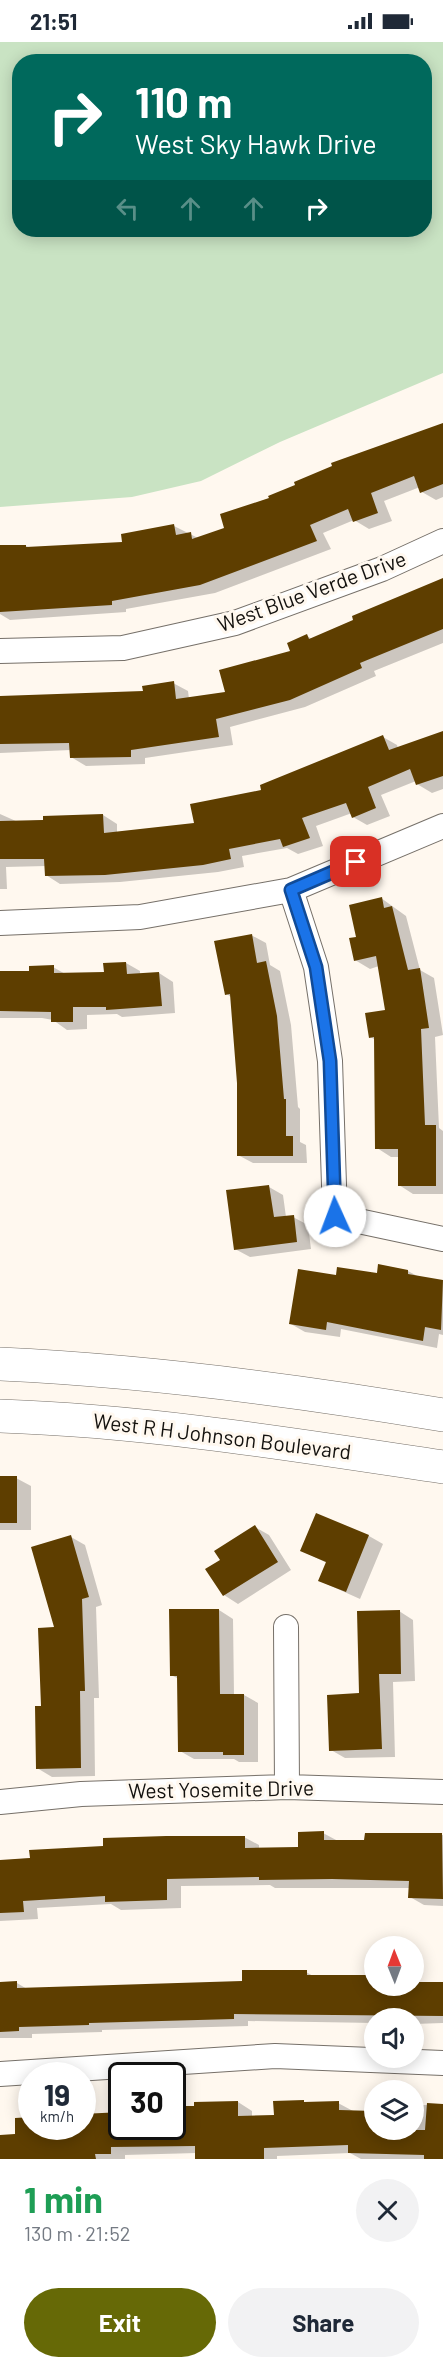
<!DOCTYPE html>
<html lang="en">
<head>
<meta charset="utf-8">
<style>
	body { margin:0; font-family:Barlow,sans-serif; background:#f2f2f3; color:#1f2937; height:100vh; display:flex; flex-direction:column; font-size:22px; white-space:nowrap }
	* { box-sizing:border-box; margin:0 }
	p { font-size:20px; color:#747a83 }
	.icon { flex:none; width:33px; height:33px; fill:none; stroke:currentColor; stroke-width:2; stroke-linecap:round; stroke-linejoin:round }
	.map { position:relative; height:2117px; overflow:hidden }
	.sheet { display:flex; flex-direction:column; background:#fff; flex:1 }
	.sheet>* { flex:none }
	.top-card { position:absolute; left:12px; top:12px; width:420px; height:183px; border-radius:24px; box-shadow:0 3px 15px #0003; background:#00695c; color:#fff; overflow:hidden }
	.needle { width:39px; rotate:359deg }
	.fabs { position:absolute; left:364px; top:1894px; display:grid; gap:12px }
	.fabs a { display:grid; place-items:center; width:60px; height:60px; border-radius:50%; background:#fff; box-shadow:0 3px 15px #0003; font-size:30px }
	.speed { position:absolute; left:18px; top:2020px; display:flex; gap:12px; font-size:30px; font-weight:700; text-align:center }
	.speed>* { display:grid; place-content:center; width:78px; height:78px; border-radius:50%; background:#fff; box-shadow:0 3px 15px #0003; line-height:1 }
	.speed small { font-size:15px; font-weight:400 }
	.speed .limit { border:3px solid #111; border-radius:9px; background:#fff; color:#111 }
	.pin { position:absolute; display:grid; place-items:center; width:51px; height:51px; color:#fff; margin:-26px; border-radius:12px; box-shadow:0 3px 9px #0006 }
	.me { position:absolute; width:66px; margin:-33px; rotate:358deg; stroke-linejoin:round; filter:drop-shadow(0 0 4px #0008) }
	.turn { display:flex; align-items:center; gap:21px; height:126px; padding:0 24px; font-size:27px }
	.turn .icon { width:78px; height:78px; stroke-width:2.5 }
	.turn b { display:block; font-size:42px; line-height:51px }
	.lanes { display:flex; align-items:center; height:57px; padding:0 24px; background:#0003; justify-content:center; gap:30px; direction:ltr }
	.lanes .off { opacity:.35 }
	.round { display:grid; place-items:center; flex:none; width:63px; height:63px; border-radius:32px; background:#f2f2f3 }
	.summary { display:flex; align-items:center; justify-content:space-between; height:102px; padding:0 24px }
	h1 { font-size:36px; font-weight:700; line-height:45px; color:#1e9e55 }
	.action { display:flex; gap:12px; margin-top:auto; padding:12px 24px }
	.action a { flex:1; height:69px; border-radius:36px; background:#666906; color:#fff; font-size:24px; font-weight:700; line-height:69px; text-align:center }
	.action a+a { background:#f2f2f3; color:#1f2937 }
	.status { display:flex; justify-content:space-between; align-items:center; height:42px; padding:0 30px; background:#fff; direction:ltr }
	.status svg { height:16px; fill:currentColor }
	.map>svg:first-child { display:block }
	.green { fill:#c9e3c3; fill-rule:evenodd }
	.shadow { fill:#0003 }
	.building { fill:#5e3e00 }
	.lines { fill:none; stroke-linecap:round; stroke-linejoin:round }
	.minor-casing { stroke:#767069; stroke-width:26 }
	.secondary-casing { stroke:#767069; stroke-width:34 }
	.minor { stroke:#fff; stroke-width:24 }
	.secondary { stroke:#fff; stroke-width:33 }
	.route-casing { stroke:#114b97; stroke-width:15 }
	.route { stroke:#1a73e8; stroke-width:10 }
	.labels { text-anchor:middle; stroke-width:6; stroke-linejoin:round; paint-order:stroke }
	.street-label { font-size:21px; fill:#13110e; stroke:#fff8ef }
</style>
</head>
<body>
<div class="status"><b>21:51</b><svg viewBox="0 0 49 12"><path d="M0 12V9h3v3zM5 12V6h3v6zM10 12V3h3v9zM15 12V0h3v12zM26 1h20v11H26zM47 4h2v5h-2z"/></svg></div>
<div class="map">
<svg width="443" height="2117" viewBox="0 0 443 2117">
	<rect width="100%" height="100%" fill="#fff8ef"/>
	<path class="green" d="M0,0H443V331L280,400L201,439L132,455L0,465ZM20,20H424V188H20Z"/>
	<path class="shadow" d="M443,382V455L436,458L422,450L420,445L384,459L392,479L369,487L354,478L323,491L331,507L215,551L126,567V570L10,578L0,572V505L26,504L30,506L124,502L174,484L198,496L226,487L271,457Z
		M443,538V601L374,629L376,634L305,665L230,685L233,703L145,716V722L86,724L71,715V708L0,711V656L145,650L173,641L188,649L189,657L227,651L293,610L307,594L312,597Z
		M443,690V747L432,751L417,742L416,739L381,753L390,774L367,783L353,775L352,771L316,784L323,804L298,812L287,806L242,814L244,825L218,830L120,840L60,842L46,833V824L6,825L7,847H0V772L18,780L103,773L117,782V791L196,782L263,749L383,695L397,703L398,706Z
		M381,856L406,874L420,928L434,936L443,993L435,995L439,1086L443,1089V1152H413L399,1143V1115H391L377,1106L376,998L370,995L387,969L379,924L370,927L355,918L358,896Z
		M251,893L266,901L270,923L280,929L291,983L298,1065L300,1067V1100L306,1103L307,1121H253L238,1113L239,1041L232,956L227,952Z
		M126,921L140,929V933L159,931L173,940L175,971L122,975L117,972L87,973V987L67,988L53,978L42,976H0V931L30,930L53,925L67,933L105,932Z
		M269,1145L283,1153L286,1175H293L308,1183L311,1207L250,1215L235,1207Z
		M408,1229L419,1235L443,1239V1293L439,1292L437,1306L341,1287L340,1295L305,1290L291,1282L337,1234Z
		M0,1436H16L31,1444V1488H0Z
		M317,1473L369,1494L383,1502L360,1557L320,1539L327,1521L302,1509Z
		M255,1485L269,1493L291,1528L238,1562L224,1553L207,1527L222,1518Z
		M71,1495L85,1503L102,1563L96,1565L99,1656H94L95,1734L52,1735L37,1726L42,1665Z
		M219,1568L233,1577L234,1653H244L258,1661V1720H239L234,1717H194L180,1709L179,1637L171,1633Z
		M399,1569L413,1578L415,1639L393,1640L395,1715L345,1716L331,1708L361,1653Z
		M323,1791L338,1799L366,1800L443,1793V1864L424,1863L410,1855V1846H275L270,1843L181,1844V1866L121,1868L111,1862L37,1866L38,1877L0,1879V1819L244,1795L259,1803V1807L299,1806Z
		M306,1930L315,1935L375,1934V1944L443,1941V1981L414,1982V1977H375V1981L248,1979V1984L102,1988V1990L32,1992V1996H0V1942L17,1941L27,1947L244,1940Z
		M238,2060L252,2069V2075L275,2074L338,2061L353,2069L375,2070V2088H414V2063H443V2117H361L350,2111L277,2114V2117H197V2111L125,2113V2117H0V2094L17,2093L32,2085H82L120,2072L122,2067V2085H172L196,2065Z"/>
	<path class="building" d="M443,381V442L420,451L414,434L371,451L378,471L353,480L348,467L310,483L317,499L200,543L112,559V563L0,570V503H26V505L122,500L121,492L174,482L176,493L191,490L192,497L224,486L220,472L269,456L268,454L295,443L294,440L332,424L331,421Z
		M443,536V587L360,621L362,626L290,658L216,677L219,695L131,708V715L70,716L69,701L0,702V654L143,649L142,644L174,639L176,657L225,650L219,628L290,609L287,601L307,592L309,597L353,578L352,574Z
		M443,689V734L416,743L410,727L368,745L376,766L352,776L346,761L302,776L310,796L283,805L280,797L229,807L231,817L203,823L105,833L45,834L44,817H0V779L43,778V774L103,772L104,791L194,781L190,762L261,748L260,743L383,693L389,708Z
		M382,855L384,866L392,864L408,928L420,926L429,986L421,987L425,1083H436V1144H398V1107H375L374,995L369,996L365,971L385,968L376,914L354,919L349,896L356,895L349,863Z
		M252,892L257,921L266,919L277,974L284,1057H286V1094H293V1114H237V1041L230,952L225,953L214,899Z
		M126,920L127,932L159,930L162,964L106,968V965H73V980H51V970L0,969V929H29V924L54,923V931L104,930L103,921Z
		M269,1143L274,1175L294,1173L297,1200L234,1208L226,1148Z
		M378,1222L408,1228V1232L443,1238L441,1288L425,1285L423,1299L327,1280L326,1288L289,1282L298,1227L336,1233L337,1225L377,1231Z
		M0,1434H17V1481H0Z
		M316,1471L369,1493L346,1550L318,1539L326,1520L300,1509Z
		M255,1483L278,1520L223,1554L205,1527L220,1518L214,1509Z
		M71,1493L89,1555L82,1557L85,1649H80L81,1726L36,1727L35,1664H41L38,1586L54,1585L31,1505Z
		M169,1567H219L220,1652H244V1713H223V1710H178L177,1634H170Z
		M400,1568L401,1632H379L382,1707L329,1709L327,1653L359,1651L357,1569Z
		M324,1789V1798H364L365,1791H442L443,1857L408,1856L409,1839L332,1837L259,1838V1835L167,1837V1858L105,1860V1854L23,1859L24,1870L0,1871V1818L30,1816L29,1808L103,1804V1796L166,1794H245V1806L298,1805V1790Z
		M242,1928H307V1933H375V1944H414V1940H443V1974L234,1972V1977L89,1981V1983L19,1985V1989L0,1990V1940L17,1939V1946L242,1939Z
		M304,2058V2060L339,2059V2068L375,2069V2088H425L427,2061L443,2062V2117H424V2113L348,2111V2103L264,2106V2117H195V2104L111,2105V2112H95L96,2117H0V2093L15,2092V2076L32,2075V2085H82V2072L122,2070V2085H172V2064H194V2060L238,2059V2074L274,2073L273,2059Z"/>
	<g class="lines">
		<g class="minor-casing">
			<path id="minor" d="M0,609L123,606L235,581L382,527L443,499
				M291,848L316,925L330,1019L335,1174L443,1197
				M0,881L140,875L291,848L443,784
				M286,1585L287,1745
				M0,1760L81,1752L287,1745L443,1750
				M0,2032L275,2014L443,2021"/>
		</g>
		<g class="secondary-casing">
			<path id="secondary" d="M0,1322C149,1329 296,1348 443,1373
				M0,1374C149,1379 296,1403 443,1425"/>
		</g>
		<use href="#minor" class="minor"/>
		<use href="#secondary" class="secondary"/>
	</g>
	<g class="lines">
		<g class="route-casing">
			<path id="route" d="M335,1174L330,1019L316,925L291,848L356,820"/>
		</g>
		<use href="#route" class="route"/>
	</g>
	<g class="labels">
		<g class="street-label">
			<text transform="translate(312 550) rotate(-20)" y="7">West Blue Verde Drive</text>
			<text transform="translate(222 1395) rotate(7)" y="7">West R H Johnson Boulevard</text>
			<text transform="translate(221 1748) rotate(-1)" y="7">West Yosemite Drive</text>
		</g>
	</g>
</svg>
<div class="fabs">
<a><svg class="needle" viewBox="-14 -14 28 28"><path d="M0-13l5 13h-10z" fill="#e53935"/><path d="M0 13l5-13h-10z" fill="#747a83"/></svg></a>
<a><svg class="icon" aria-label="sound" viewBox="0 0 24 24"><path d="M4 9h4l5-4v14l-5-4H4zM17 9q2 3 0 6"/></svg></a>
<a><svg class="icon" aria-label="layers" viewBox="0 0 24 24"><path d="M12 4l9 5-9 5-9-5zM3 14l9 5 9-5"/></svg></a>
</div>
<div class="speed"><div>19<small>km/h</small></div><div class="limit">30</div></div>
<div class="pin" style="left:356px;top:820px;background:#d93025"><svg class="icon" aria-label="arrive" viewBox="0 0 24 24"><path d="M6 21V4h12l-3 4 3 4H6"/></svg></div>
<svg class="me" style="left:335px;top:1174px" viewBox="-20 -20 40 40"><circle r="19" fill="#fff"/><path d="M0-13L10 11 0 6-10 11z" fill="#1a73e8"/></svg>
<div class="top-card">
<div class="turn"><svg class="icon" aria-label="right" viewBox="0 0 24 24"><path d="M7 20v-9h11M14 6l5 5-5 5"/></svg><div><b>110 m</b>West Sky Hawk Drive</div></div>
<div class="lanes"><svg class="icon off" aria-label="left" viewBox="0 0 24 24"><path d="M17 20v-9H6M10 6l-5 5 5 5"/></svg><svg class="icon off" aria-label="ahead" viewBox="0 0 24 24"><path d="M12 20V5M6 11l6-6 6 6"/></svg><svg class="icon off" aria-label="ahead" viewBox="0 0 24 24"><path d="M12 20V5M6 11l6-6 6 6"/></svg><svg class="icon" aria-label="right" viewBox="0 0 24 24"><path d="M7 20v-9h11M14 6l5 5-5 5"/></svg></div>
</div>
</div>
<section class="sheet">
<div class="summary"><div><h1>1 min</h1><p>130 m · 21:52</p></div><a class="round"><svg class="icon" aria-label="close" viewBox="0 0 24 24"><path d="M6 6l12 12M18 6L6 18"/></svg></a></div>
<div class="action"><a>Exit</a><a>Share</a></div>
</section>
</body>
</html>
